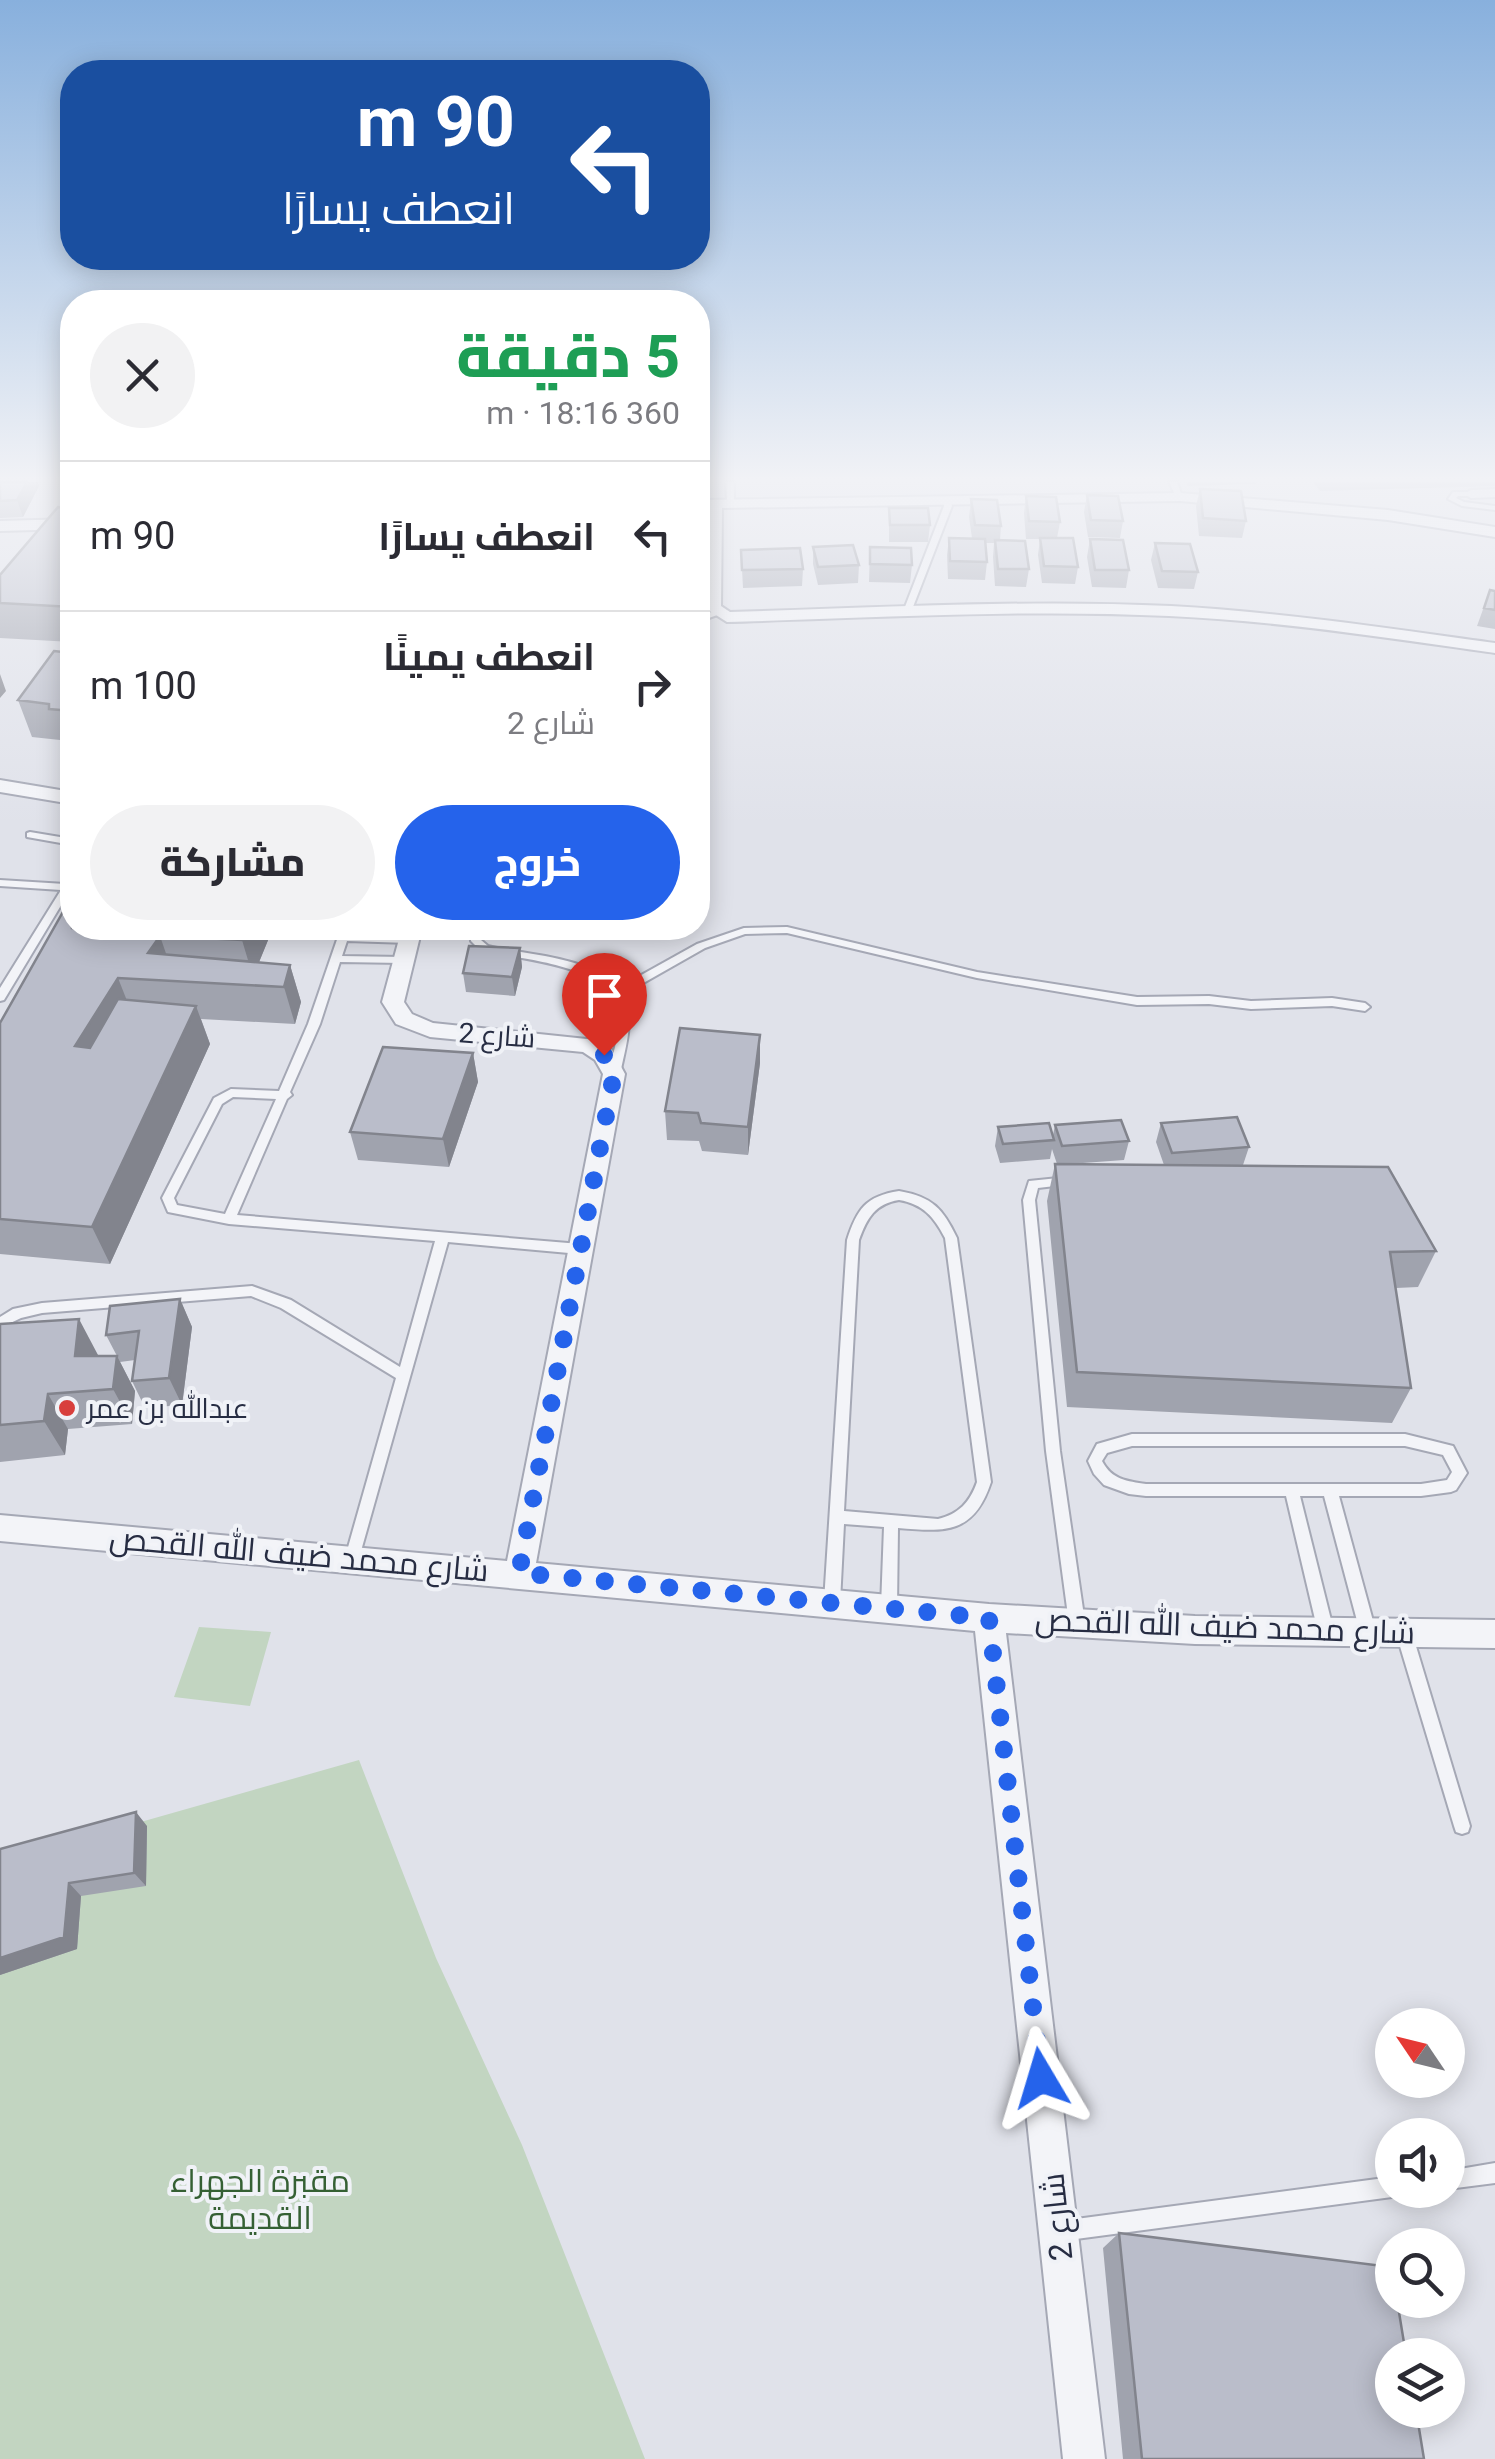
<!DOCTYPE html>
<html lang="ar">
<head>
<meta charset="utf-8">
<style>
	body { margin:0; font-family:Roboto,Cairo,sans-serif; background:#f2f2f3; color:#2b2b33; direction:rtl; height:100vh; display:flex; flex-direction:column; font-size:38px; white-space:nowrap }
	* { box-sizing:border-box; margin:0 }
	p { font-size:32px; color:#7c7c81 }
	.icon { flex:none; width:55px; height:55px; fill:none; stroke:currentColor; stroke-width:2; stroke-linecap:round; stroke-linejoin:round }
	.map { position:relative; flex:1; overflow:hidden; direction:ltr }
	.drawer { position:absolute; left:60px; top:290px; width:650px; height:650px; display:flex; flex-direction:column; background:#fff; border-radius:40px; box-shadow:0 5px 25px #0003; direction:rtl }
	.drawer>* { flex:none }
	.banner { position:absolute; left:60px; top:60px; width:650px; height:210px; border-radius:40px; box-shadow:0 5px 25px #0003; direction:rtl; background:#1a4fa0; color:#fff; overflow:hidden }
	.needle { width:65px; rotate:305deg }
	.tools { position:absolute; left:1375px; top:2008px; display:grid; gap:20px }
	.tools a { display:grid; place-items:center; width:90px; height:90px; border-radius:50%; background:#fff; box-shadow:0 5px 25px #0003; font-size:50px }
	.pin { position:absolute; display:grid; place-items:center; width:85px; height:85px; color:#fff; margin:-102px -42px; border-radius:50% 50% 50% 0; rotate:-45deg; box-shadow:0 0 10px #0007 }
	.pin .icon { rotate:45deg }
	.me { position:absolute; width:110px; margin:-55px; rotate:353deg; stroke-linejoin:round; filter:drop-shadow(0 0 8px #0008) }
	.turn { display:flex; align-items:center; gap:35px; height:210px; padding:0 30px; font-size:45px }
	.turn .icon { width:130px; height:130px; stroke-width:2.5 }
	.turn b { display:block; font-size:70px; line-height:85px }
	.round { display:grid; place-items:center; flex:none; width:105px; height:105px; border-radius:52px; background:#f2f2f3 }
	.headline { display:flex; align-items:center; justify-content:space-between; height:170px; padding:0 30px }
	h1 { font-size:60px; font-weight:800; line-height:75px; color:#1e9e55 }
	.cta { display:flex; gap:20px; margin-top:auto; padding:20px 30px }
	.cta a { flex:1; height:115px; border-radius:60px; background:#2563eb; color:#fff; font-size:40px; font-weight:800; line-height:115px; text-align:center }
	.cta a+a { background:#f2f2f3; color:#2b2b33 }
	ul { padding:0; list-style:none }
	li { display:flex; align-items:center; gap:30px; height:150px; padding:0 30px; border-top:2px solid #e1e1e2 }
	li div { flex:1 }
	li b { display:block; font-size:38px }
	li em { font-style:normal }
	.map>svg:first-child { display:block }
	.green { fill:#c2d5c1 }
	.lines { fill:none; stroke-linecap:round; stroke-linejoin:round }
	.lane-casing { stroke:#a5a8b5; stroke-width:4 }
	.street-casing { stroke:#a5a8b5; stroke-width:4 }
	.lane { fill:#f3f4f8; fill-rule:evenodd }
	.street { fill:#f3f4f8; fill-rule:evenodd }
	.wall { fill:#a0a3ae }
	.shaded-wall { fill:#82848d }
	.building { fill:#babdca; stroke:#82848d; stroke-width:2.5 }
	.route { stroke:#2563eb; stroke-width:18; stroke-dasharray:0 32.4 }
	.poi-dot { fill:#d83f3c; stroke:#f0f2f7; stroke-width:4 }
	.labels { text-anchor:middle; stroke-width:8; stroke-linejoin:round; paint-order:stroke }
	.street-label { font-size:28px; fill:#272d43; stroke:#f0f2f7 }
	.poi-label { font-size:28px; fill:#272d43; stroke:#f0f2f7; text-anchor:start }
	.near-street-label { font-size:32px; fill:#272d43; stroke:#f0f2f7 }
	.near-park-label { font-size:32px; fill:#356034; stroke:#f0f2f7 }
</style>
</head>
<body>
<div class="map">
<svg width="1495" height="2459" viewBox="0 0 1495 2459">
	<rect width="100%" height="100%" fill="#e0e2ea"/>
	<path class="green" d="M199,1627L271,1632L250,1706L174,1697Z
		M359,1760L436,1958L522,2145L645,2459H0V1862Z"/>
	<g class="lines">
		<g class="lane-casing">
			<path id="lane" d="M726,482H734V505L727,503Z
				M1169,482H1177L1183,499H1177Z
				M1453,492H1474V496H1458L1456,498L1464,502L1495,506V510L1462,506L1448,499Z
				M943,497H949L952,506L911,612L904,614L903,612L944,506Z
				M717,610H720V614L698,622V617Z
				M30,832L72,839V845L27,837V833Z
				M72,877V887L4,1000L0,1001V988L61,890L0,886V880L65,884L68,878Z
				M787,927L977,972L1137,997L1209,996L1251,1001L1332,998L1365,1003L1370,1007L1365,1011L1332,1006L1251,1009L1209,1004L1137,1005L977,978L787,933L745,934L705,948L624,994C634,1024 626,1044 620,1074L614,1078L608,1074C612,1055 622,1031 618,1011C610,963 518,960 480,950L471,941L470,928H480L481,940L488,946C530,956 586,955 618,988L697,944L744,928Z
				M341,928H351L349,935L409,937L414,940L409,943L347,941L342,956L403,957L408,960L403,963L340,962L320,1024L290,1092L292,1095L287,1099L237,1215L580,1244L584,1246L586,1249L584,1252L580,1254L448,1242L359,1558L357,1563L352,1565L347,1563L345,1558L396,1378L281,1308L251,1296L42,1313L21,1318L0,1328V1317L13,1309L42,1303L252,1286L291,1300L400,1367L435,1241L229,1224L168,1212L162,1198L214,1098L231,1089L279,1091L308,1024ZM233,1097L276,1099L225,1214L177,1205L174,1198L222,1104Z
				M1068,1177L1074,1181L1072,1184L1038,1188L1035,1200L1060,1451L1085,1623L1082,1628L1077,1630L1072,1628L1069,1623L1046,1451L1023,1200L1029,1181Z
				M899,1191C933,1197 943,1209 957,1238L991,1482C974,1534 946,1532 898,1528L897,1607L894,1612L889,1614L884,1612L881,1607L884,1527L844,1524L840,1602L837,1607L832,1609L827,1607L824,1602L847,1240C857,1209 866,1196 899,1191ZM899,1200C923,1204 934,1217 945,1238L977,1482C970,1502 959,1514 938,1519L844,1511L859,1240C867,1218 875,1204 899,1200Z
				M1132,1434H1405L1453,1446L1467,1473L1456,1490L1451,1492L1421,1496H1339L1376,1632L1373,1637L1368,1639L1363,1637L1360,1632L1324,1496H1300L1334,1632L1331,1637L1326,1639L1321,1637L1318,1632L1286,1496H1146L1129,1494L1104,1485L1094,1474L1088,1461L1097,1444ZM1132,1446H1405L1443,1455L1452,1472L1447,1480L1421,1484H1146C1127,1481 1112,1480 1102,1461L1107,1453Z
				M1404,1626L1409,1628L1412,1633L1470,1826L1468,1832L1462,1834L1456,1832L1454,1826L1396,1633L1399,1628Z
				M1495,2163V2183L1448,2189V2171Z
				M1392,2177V2190H1400L1399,2194L1392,2197L1061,2241L1054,2238L1051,2231L1054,2224L1061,2221Z"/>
		</g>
		<g class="street-casing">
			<path id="street" d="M1495,489V497L1471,498L1464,494L1471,490Z
				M1180,493L1388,510L1495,527V537L1388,520L1180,501L722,508L721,606L730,612C877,608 1024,599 1171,606C1280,612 1387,628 1495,643V653C1387,638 1279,621 1169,616C1022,609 874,618 727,622L705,608L707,508L698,507V501L702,500Z
				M72,519V529L0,531V521Z
				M0,780L72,792V804L0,792Z
				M402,928H422L404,1002L412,1014L433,1023L596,1040L612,1050L625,1074L536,1563L989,1604L1195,1616L1495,1620V1648L1195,1644L1006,1633L1105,2459H1063L975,1631L0,1541V1515L507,1561L603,1074L595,1060L583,1052L430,1037L396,1024L382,1002Z"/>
		</g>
		<use href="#lane" class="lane"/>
		<use href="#street" class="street"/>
	</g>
	<path class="wall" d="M0,482L39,486L23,517L0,518Z
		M72,482V642L0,638V575L71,508L67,494Z
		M1186,482H1256V484L1188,486Z
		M1313,482H1495V486L1320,491Z
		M1200,489L1246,521L1242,538L1199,536L1196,506Z
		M1087,495L1123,521L1120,538L1088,537L1084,512Z
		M1026,496L1060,522L1057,538L1078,567L1075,584L1042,583L1038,555L1040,539H1026L1024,513Z
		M971,499L1001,526L1000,540L1029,569L1026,587L995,586L993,557L994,543H986L987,562L985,580L948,579L947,555L949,538H972L969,517Z
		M889,508L930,525L928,542H889Z
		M1090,539L1129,570L1126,588L1092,587L1087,557Z
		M1155,543L1198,572L1194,589L1158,588L1151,560Z
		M813,547L859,565L858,583L818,585L813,564Z
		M870,547L912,565L910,583L869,582Z
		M741,550L803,569L802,586L743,588Z
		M1490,590L1495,591V629L1477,626Z
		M72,653V746L62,745L60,740L32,737L18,700Z
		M72,896L273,928L259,962L290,965L301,1002L295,1024L201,1019L210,1044L110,1264L0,1254V1023Z
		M536,928H614V932L537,938Z
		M520,948L522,967L515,996L466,992L463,973Z
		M473,1053L478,1082L449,1167L358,1160L350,1132Z
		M760,1063L748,1155L702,1151L699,1141L667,1140L665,1111Z
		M1161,1123L1249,1147L1243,1165L1436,1251L1418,1287L1396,1288L1411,1388L1392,1423L1067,1407L1047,1201L1055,1164H1057L1052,1149L1050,1159L1000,1163L995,1146L998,1127L1053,1135L1055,1125L1129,1141L1124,1160L1069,1164L1164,1165L1156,1142Z
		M180,1299L192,1327L182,1405L145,1408L132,1381L135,1360L120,1362L135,1391L132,1424L68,1429L65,1455L0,1462V1324L98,1355V1356H117L106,1335Z
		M147,1826L146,1886L81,1896L77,1949L0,1975V1849Z
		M1119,2233L1424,2459H1123L1103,2248Z"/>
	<path class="shaded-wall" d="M27,482H38L39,486L23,517L17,500Z
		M0,674L6,691L0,698Z
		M247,928H273L253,977L242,940Z
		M160,936L173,974L148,953Z
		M520,948L522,967L515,996L512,977Z
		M290,965L301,1002L295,1024L284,987Z
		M118,978L133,1016L92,1084L75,1046Z
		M196,1006L210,1044L110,1264L92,1227Z
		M760,1035V1063L748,1155V1127Z
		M473,1053L478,1082L449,1167L443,1139Z
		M180,1299L192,1327L182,1405L169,1378Z
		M79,1319L98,1355L94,1392L75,1356Z
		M117,1356L135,1391L132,1424L113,1389Z
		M48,1394L68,1429L65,1455L44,1421Z
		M136,1812L147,1826L146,1886L134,1873Z
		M69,1883L81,1896L77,1949L0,1975V1958Z"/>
	<path class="building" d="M0,482H27L17,500L0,501Z
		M72,482V494H67Z
		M1200,489L1241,491L1246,521L1203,518Z
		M1087,495L1118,496L1123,521L1091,520Z
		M1026,496L1056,497L1060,522L1029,521Z
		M971,499L997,500L1001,526L975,525Z
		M58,507L72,509V607L0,603V575Z
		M889,508H928L930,525H890Z
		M949,538L985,539L987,562L950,561Z
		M1040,538H1073L1078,567L1044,566Z
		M1090,539L1123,540L1129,570H1095Z
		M995,540L1025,541L1029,569H998Z
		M1155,543L1190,544L1198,572L1162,571Z
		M853,545L859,565L818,567L813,547Z
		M870,547L911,548L912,565L870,564Z
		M800,548L803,569L742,570L741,550Z
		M1490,590L1495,591V610L1484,608Z
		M54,651L72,653V711L49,709V704L18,700Z
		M72,896V928H247L242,940L160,936L148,953L290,965L284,987L118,978L75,1046L90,1048L118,999L196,1006L92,1227L0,1219V1023Z
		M469,946L520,948L512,977L463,973Z
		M680,1028L760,1035L748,1127L701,1123L698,1113L665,1111Z
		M383,1047L473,1053L443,1139L350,1132Z
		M1237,1117L1249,1147L1172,1153L1161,1123Z
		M1121,1120L1129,1141L1062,1146L1055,1125Z
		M1049,1123L1054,1140L1003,1144L998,1127Z
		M1055,1164L1388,1167L1436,1251L1390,1252L1411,1388L1077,1372Z
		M180,1299L169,1378L132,1381L139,1331L106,1335L110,1306Z
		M79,1319L75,1356H117L113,1389L48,1394L44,1421L0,1425V1324Z
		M136,1812L134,1873L69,1883L64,1937L0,1958V1849Z
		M1119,2233L1391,2267L1392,2300H1397L1406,2355H1392V2410H1416L1424,2459H1142Z"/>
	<linearGradient id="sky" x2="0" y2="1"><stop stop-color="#88b0dd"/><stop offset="0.58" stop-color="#f1f2f6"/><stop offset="1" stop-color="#f1f2f6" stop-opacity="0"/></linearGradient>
	<rect width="1495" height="826" fill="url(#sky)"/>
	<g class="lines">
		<path class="route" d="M604,1055L614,1074L519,1573L989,1618L1041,2078"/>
	</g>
	<circle class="poi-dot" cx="67" cy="1408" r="10"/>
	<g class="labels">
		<g class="street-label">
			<text transform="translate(497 1035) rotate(4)" y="10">شارع 2</text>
		</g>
		<g class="poi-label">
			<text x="87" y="1418">عبدالله بن عمر</text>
		</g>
		<g class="near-street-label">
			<text transform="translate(299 1554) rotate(5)" y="11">شارع محمد ضيف الله القحص</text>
			<text transform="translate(1225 1626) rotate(2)" y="11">شارع محمد ضيف الله القحص</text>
			<text transform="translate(1057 2217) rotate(-96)" y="11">شارع 2</text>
		</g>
		<g class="near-park-label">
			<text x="260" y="2192">مقبرة الجهراء<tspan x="260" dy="37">القديمة</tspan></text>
		</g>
	</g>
</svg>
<div class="tools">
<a><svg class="needle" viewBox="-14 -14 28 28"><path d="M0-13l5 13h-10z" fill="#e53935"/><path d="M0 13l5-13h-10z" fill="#7c7c81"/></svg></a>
<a><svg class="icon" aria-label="sound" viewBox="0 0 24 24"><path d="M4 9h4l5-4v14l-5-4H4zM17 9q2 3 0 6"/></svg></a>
<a><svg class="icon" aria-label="search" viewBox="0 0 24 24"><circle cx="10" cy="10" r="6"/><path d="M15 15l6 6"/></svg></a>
<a><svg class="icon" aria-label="layers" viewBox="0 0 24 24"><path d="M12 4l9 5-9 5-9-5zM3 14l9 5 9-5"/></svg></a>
</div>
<div class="pin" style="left:604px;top:1055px;background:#d93025"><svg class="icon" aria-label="arrive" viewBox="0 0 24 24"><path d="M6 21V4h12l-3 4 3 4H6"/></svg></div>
<svg class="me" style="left:1041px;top:2078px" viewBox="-20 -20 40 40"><path d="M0-17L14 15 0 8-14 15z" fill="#2563eb" stroke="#fff" stroke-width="4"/></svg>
<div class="banner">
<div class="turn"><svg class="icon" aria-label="left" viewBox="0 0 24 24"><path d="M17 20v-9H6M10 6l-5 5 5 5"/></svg><div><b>90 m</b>انعطف يسارًا</div></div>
</div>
<section class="drawer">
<div class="headline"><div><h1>5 دقيقة</h1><p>360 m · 18:16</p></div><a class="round"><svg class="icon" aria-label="close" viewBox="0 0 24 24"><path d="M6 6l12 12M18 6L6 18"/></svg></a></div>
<ul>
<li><svg class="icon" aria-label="left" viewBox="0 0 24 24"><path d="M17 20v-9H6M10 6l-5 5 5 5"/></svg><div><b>انعطف يسارًا</b></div><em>90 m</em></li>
<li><svg class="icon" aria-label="right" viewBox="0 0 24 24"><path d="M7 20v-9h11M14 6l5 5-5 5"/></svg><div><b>انعطف يمينًا</b><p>شارع 2</p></div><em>100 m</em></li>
</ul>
<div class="cta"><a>خروج</a><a>مشاركة</a></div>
</section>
</div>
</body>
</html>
